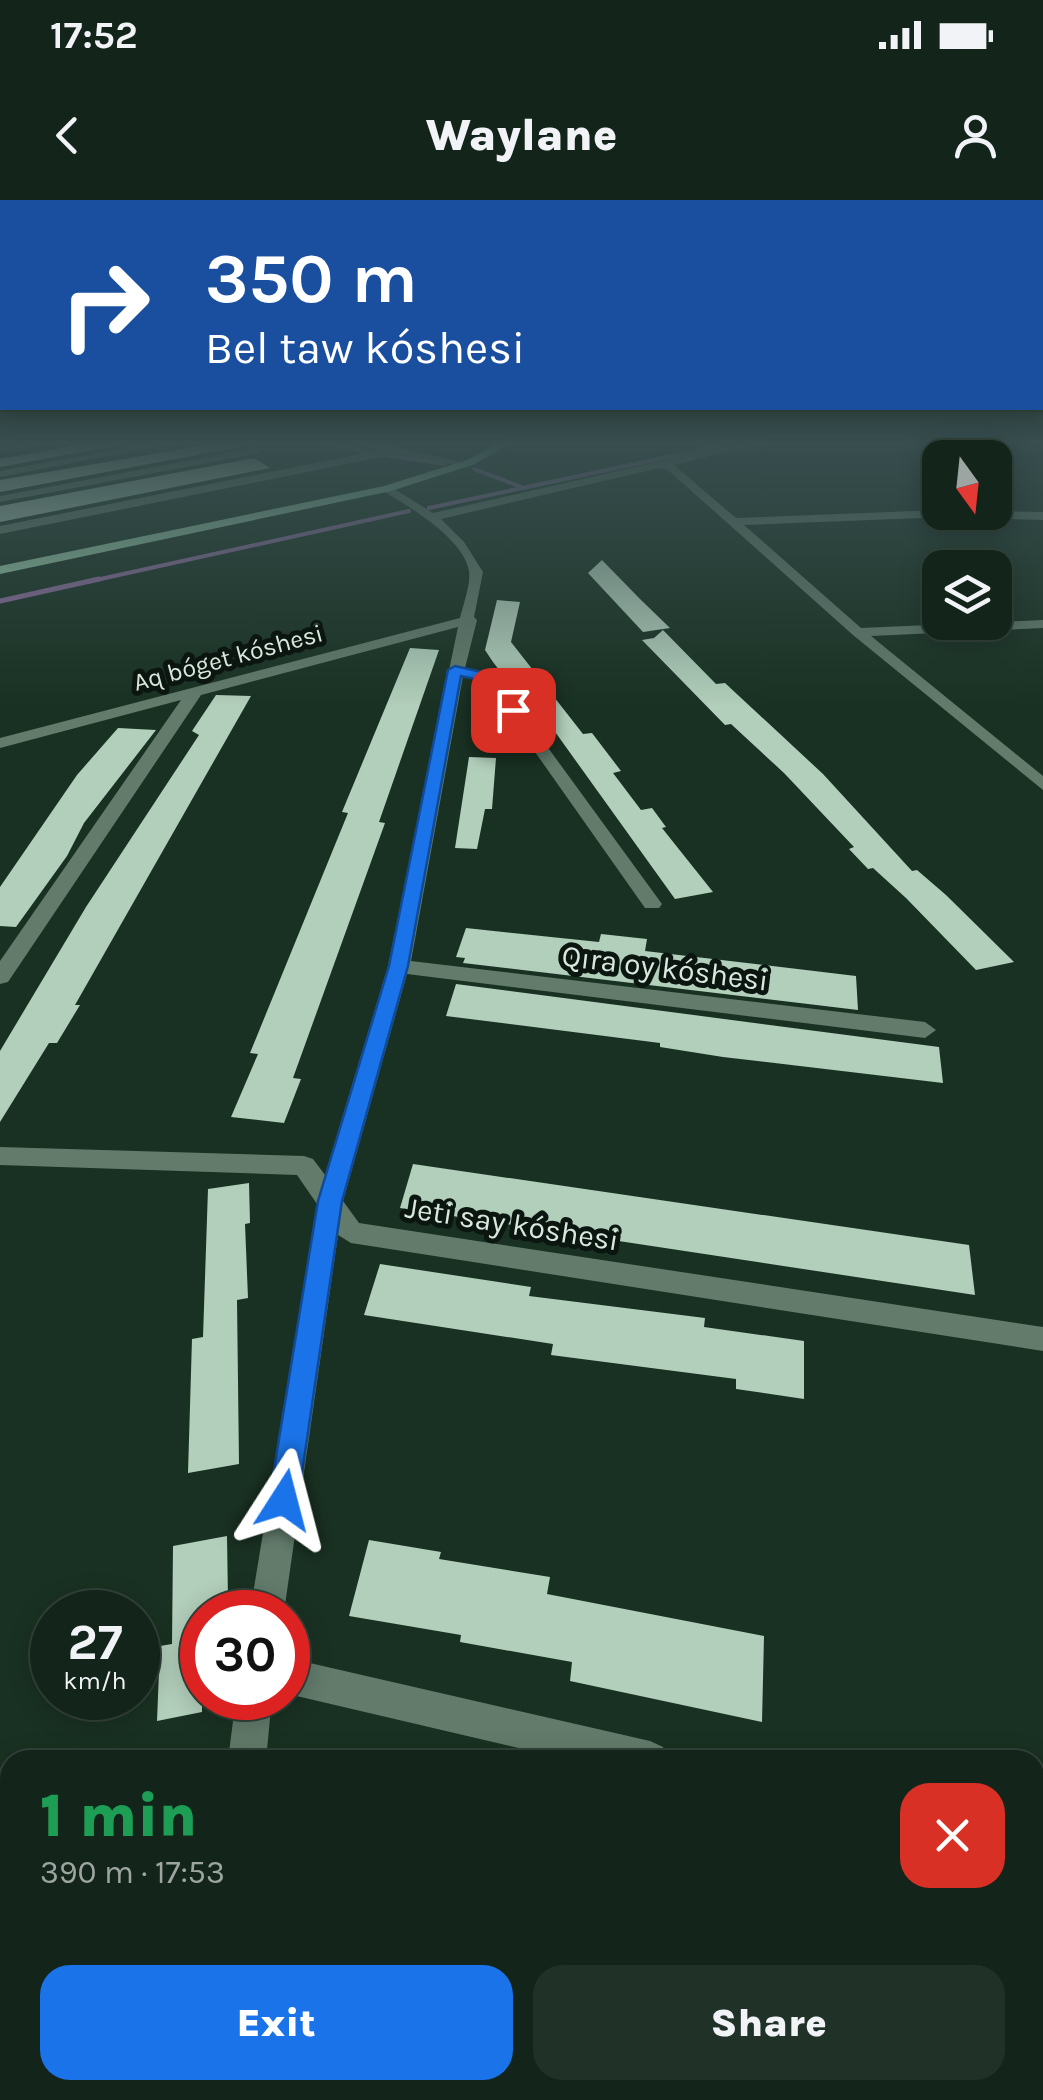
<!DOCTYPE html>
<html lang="en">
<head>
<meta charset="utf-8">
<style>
	body { margin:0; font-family:Karla,sans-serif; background:#203127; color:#f1f3f6; height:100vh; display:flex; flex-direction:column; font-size:38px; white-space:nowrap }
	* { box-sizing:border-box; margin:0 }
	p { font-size:32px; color:#9da5a2 }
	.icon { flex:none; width:55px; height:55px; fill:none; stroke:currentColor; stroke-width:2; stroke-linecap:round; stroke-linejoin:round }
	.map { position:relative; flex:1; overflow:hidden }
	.sheet { position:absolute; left:0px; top:1550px; width:1045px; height:350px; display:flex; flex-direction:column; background:#13251a; border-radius:30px 30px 0 0; box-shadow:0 5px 25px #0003,0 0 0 2px #324239 }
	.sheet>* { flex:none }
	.guide { position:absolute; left:0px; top:0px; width:1045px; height:210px; box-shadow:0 5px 25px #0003,0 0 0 2px #324239; background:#1a4fa0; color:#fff; overflow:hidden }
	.needle { width:65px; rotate:165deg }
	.fabs { position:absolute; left:922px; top:240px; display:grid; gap:20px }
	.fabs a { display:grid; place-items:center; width:90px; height:90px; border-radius:20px; background:#13251a; box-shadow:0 5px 25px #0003,0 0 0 2px #324239; font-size:50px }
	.speed { position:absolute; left:30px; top:1390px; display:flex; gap:20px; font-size:50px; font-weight:700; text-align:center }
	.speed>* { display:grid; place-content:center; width:130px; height:130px; border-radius:50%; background:#13251a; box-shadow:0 5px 25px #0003,0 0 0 2px #324239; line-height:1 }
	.speed small { font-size:25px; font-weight:400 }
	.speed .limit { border:15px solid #d22; background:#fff; color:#111 }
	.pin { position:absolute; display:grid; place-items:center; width:85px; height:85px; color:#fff; margin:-42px; border-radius:20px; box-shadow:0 5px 15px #0006 }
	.me { position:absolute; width:110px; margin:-55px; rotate:9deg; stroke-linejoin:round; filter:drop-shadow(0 0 8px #0008) }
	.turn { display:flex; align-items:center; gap:35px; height:210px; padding:0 40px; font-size:45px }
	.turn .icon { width:130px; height:130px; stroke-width:2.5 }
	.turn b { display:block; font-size:70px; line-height:85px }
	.round { display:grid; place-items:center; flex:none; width:105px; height:105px; border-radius:30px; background:#203127 }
	.head { display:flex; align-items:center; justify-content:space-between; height:170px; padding:0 40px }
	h1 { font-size:60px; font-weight:800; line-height:75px; color:#1e9e55 }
	.primary-button { display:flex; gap:20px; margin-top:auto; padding:20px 40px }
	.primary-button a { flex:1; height:115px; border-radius:30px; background:#1a73e8; color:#fff; font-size:40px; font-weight:800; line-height:115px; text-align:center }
	.primary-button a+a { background:#203127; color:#f1f3f6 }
	.status { display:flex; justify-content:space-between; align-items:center; height:70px; padding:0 50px; background:#13251a; direction:ltr }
	.status svg { height:28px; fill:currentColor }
	header { display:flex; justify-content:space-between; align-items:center; height:130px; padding:0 40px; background:#13251a; font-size:45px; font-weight:800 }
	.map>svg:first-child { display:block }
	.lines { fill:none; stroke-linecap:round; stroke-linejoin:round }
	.stream-far1 { stroke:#8e6c9e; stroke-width:4 }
	.stream { stroke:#8e6c9e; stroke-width:5 }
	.building { fill:#b2cfbb }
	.minor { fill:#627b6b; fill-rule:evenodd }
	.major { fill:#98cba9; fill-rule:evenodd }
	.route { fill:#1a73e8; stroke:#114b97; stroke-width:2.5 }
	.labels { text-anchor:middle; stroke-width:10; stroke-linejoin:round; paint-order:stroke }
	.far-street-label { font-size:25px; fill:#d9e8de; stroke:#0c1610 }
	.street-label { font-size:30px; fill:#d9e8de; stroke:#0c1610 }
</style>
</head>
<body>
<div class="status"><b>17:52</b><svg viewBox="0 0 49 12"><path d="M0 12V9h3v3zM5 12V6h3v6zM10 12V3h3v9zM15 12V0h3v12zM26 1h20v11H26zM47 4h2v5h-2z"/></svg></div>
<header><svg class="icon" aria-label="back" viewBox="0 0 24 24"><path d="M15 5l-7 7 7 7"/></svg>Waylane<svg class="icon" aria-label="person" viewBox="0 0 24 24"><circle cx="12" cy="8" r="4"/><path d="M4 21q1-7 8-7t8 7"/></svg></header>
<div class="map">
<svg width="1043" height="1900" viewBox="0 0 1043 1900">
	<rect width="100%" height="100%" fill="#193122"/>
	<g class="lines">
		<path class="stream-far1" d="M318,241L370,253
			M384,255L445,264
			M474,269L524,288
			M429,308L743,241
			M87,382L409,311"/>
		<path class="stream" d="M0,401L99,379"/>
	</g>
	<path class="building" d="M102,241L136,242L0,267V259Z
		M230,241L239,247L0,292V280Z
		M254,258L270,268L0,322V306Z
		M602,360L640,399L670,428L643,432L588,373Z
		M497,400L520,402L511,442L583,534L592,533L621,571L613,573L641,610L652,608L666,627L662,628L713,692L675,699L553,529L545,530L493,462L485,450Z
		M663,430L716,484L725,483L823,574L912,671L917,670L946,695L1014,762L976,770L906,698L873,668L868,669L849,649L854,647L784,573L731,524L725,525L642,440L654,438Z
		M410,448L439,450L379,622L385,623L293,878L301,879L284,923L231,917L258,854L250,853L348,613L342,612Z
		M216,495L251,496L75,805H80L57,843H49L0,922V851L86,707L199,535L192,531Z
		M118,528L156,530L84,623L67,656L16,727L0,726V687L77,575Z
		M469,557L496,558L492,609H485L477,649L455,648Z
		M466,728L599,742L601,734L647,739L645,751L856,776L858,810L463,763L465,758L456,757Z
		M456,784L939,847L943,883L723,857L660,847V843L446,816Z
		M413,964L969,1045L975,1095L400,1008Z
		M249,983L250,1023L245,1024L248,1098L237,1100L239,1264L188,1273L192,1139L203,1137L208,989Z
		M380,1064L531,1087L529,1096L705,1118L704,1127L804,1141V1199L736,1189V1179L551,1155L553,1144L364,1115Z
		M227,1336L228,1401L202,1406V1512L157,1521L160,1446L172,1444L173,1346Z
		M369,1340L441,1352L439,1359L550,1377L547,1394L764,1436L762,1522L570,1481L572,1462L460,1442L461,1435L349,1416Z"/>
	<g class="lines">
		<path class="minor" d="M27,241H52L0,252V246Z
			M161,241H185L0,277V271Z
			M342,241H365L471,264L466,267L396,254L0,334V326L380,250Z
			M750,241H770L674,265L736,318L940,310L1043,312V320L946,317L744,325L861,428L1043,420V428L871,436L1043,576V590L853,435L668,270L659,268L441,319L464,342L483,372L474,417L477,420L465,468L495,475L662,704L659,708H645L485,481L463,476L411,761L925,822L936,830L925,838L407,774L343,1001L359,1023L1043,1127V1151L351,1043L338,1035L284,1412H250L317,1004L297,975L0,965V947L304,956L313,959L325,975L388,766L458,427L201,495L8,782L0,784V761L181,500L0,548V538L460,418C463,405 471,384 469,371C464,339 409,306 383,291V287H391L433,313Z
			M256,248L260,253L0,302V296Z
			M288,1458L650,1541L663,1547L669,1560H570L288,1494Z
			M236,1498H272L266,1560H228Z
			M185,1890H302L306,1900H233L229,1891V1900H185Z"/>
		<path class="major" d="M502,241H515L475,264L391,291L0,374V366L384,286L467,260Z"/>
	</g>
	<linearGradient id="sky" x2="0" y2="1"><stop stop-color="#0e1b13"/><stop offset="0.48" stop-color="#384e4f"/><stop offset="1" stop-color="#384e4f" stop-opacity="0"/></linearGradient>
	<rect width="1043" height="507" fill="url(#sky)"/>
	<path class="route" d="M455,466L495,475L521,510L508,514L485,481L461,476L408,766L342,1001L298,1300L294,1310L284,1314L273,1310L269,1300L318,1001L389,766L448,470Z"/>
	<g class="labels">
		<g class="far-street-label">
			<text transform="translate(228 457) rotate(-15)" y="9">Aq bóget kóshesi</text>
		</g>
		<g class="street-label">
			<text transform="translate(665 768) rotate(7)" y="10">Qıra oy kóshesi</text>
			<text transform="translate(512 1024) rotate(9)" y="10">Jeti say kóshesi</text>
		</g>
	</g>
</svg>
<div class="fabs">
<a><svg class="needle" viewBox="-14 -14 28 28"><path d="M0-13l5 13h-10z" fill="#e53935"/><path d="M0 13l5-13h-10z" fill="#9da5a2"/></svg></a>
<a><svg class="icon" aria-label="layers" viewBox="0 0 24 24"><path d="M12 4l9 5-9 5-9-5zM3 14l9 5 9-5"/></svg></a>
</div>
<div class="speed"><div>27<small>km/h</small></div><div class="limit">30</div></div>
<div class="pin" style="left:513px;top:510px;background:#d93025"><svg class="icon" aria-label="arrive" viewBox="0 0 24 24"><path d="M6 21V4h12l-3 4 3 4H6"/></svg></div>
<svg class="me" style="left:284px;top:1300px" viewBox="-20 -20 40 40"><path d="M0-17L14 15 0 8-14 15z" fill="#1a73e8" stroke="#fff" stroke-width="4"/></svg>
<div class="guide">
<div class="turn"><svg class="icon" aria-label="right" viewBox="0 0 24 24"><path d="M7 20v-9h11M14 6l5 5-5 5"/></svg><div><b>350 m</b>Bel taw kóshesi</div></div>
</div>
<section class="sheet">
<div class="head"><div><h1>1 min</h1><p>390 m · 17:53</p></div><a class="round" style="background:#d93025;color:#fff"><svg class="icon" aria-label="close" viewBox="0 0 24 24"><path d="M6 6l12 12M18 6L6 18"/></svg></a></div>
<div class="primary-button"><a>Exit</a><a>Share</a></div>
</section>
</div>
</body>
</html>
